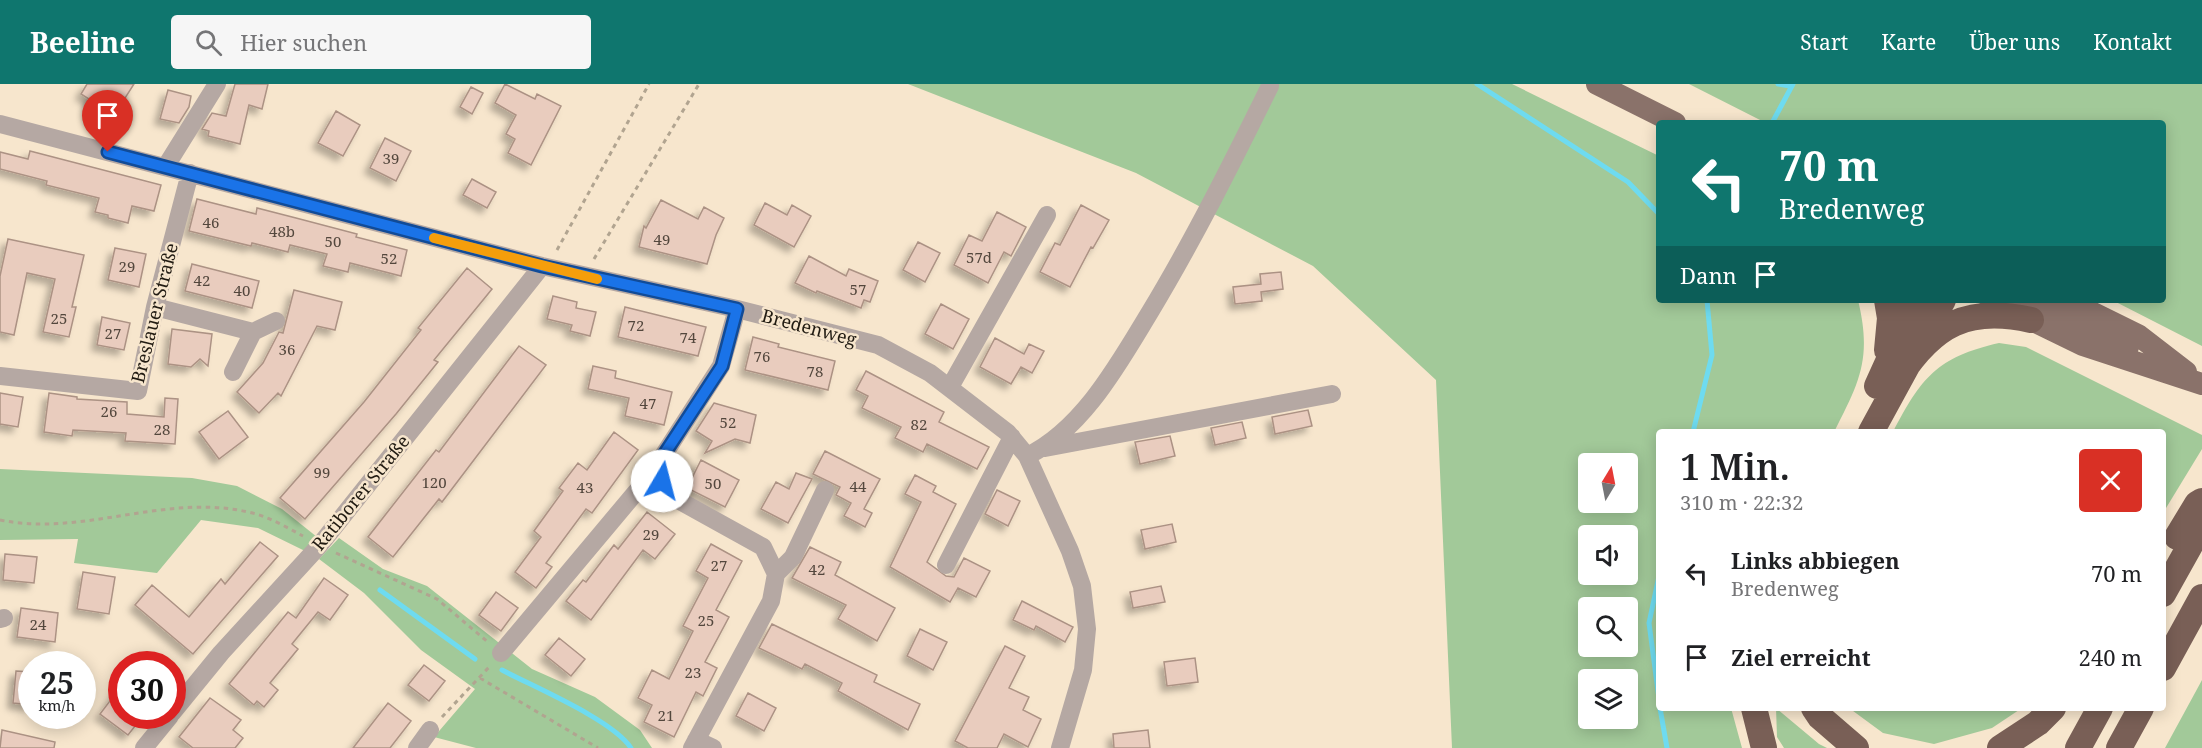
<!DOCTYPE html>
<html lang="de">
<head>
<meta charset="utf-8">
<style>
	body { margin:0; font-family:"Noto Serif",serif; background:#f6f6f6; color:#202124; height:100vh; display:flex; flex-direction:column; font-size:22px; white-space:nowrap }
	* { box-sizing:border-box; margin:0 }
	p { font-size:20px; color:#757577 }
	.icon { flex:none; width:33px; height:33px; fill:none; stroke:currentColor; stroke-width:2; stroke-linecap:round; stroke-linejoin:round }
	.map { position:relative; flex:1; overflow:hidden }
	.sheet { position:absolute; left:1656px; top:345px; width:510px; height:282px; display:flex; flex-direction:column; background:#fff; border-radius:6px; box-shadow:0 3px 15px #0003 }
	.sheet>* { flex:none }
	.top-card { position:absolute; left:1656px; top:36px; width:510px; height:183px; border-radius:6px; box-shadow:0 3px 15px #0003; background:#0f766e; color:#fff; overflow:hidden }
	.needle { width:39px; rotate:10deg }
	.fabs { position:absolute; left:1578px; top:369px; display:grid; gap:12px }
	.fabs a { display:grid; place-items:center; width:60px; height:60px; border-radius:6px; background:#fff; box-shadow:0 3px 15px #0003; font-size:30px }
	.speed { position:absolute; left:18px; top:567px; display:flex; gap:12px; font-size:30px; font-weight:700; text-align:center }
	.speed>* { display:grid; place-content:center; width:78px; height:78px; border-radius:50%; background:#fff; box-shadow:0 3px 15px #0003; line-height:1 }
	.speed small { font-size:15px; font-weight:400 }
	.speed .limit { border:9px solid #d22; background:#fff; color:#111 }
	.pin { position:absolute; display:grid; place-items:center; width:51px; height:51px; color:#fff; margin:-62px -26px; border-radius:50% 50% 50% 0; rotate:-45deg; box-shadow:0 0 6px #0007 }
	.pin .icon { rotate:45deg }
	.me { position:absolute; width:66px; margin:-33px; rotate:8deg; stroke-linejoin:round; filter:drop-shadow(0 0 4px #0008) }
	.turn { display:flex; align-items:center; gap:21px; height:126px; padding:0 24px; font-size:27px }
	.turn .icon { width:78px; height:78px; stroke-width:2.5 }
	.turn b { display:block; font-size:42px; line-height:51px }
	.then { display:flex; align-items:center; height:57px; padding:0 24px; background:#0003; gap:12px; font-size:22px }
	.round { display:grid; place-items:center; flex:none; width:63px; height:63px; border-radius:6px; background:#f6f6f6 }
	.summary { display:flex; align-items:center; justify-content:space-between; height:102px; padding:0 24px }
	h1 { font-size:36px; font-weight:600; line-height:45px }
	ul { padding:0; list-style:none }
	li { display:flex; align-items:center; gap:18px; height:84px; padding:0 24px }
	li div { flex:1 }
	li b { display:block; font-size:22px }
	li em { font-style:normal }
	header { display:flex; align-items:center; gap:36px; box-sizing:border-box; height:84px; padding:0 30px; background:#0f766e; color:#fff }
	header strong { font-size:28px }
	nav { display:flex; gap:33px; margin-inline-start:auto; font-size:21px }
	.search { width:420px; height:54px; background:#f6f6f6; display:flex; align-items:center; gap:15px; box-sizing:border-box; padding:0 21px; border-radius:6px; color:#757577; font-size:22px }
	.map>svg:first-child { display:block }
	.green { fill:#a2c999; fill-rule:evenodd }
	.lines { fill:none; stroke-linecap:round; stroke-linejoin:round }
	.stream { stroke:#6edbf0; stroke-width:5 }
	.building { fill:#e9ccbe; stroke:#ac9284; stroke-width:1.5; filter:url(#shadow) }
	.path { stroke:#b1a490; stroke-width:3; stroke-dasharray:4.5 4.5; stroke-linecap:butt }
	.minor { stroke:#b5a8a3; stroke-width:18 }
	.major { stroke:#8a726a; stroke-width:22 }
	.highway { stroke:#795f56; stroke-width:26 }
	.route-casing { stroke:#114b97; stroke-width:15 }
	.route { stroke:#1a73e8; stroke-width:10 }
	.slow { stroke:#f59e0b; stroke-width:10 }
	.labels { text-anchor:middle; stroke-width:5; stroke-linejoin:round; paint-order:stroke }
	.number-label { font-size:15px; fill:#53473d }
	.street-label { font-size:18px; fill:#211b12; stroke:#f7e6cd }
</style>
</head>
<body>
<header>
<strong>Beeline</strong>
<div class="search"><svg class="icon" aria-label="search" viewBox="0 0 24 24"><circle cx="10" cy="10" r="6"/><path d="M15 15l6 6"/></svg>Hier suchen</div>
<nav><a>Start</a><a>Karte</a><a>Über uns</a><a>Kontakt</a></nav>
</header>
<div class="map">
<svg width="2202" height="664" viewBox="0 0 2202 664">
	<defs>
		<filter id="shadow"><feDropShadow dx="-5.5" dy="5.5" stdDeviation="3" flood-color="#0004"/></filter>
	</defs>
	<rect width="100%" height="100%" fill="#f7e6cd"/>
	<path class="green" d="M908,0H1512L1659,72V216H1858C1872,274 1860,297 1834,348H1659V624H1731L1742,664H1452L1436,296L1313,182L1136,89ZM1588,380H1628V418H1588ZM1588,452H1628V490H1588ZM1588,524H1628V562H1588ZM1588,596H1628V634H1588Z
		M1689,0H2202V262L2112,216H2163V39H1766Z
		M1999,259L2026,263L2202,351V365L2163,429V348H1893C1921,294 1937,273 1999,259Z
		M0,385L192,394L237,402L282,425L317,453L305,467L258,444L201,436L157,489L74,479L78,455L0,456Z
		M339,454L383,485L427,502L532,585L595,613L640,646L652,664H476L434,653L475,605L421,566L364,509L319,475Z
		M2202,596V664H2165Z
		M1776,624L1819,660L1827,664H1784L1777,653Z
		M1849,624H2022L1992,644L1934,660L1883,649Z"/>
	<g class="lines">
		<path class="stream" d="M1477,0L1628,98L1659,130
			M1778,0L1790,2
			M1772,39L1793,0
			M1693,348L1712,271L1707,216
			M1659,492L1649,539L1659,615
			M380,506L475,575
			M502,586C534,603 613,636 631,664
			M1660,624L1667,664"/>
	</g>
	<path class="building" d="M87,0H134L120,22L112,17L106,26L81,10Z
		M235,0H268L262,25L249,21L240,60L208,52L209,47L202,45L212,29L226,32Z
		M505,0L535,15L537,10L561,22L531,81L508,69L515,55L506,50L516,31L495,19Z
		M471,3L483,9L472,30L460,23Z
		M168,6L191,12L189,23L179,39L160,35Z
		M336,27L360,41L343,72L318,59Z
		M385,54L411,67L396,97L370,84Z
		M30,67L161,101L154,127L132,122L128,139L108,134V131L95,128L99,114L46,101L47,97L0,85V68L28,75Z
		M472,95L496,108L487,124L463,111Z
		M197,115L256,130L257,124L296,134L357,150L356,153L407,166L401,192L350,179L348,188L323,182L327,170L290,161L288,168L252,159L251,162L189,147Z
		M661,116L698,135L704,123L724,134L716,151L707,180L639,163L644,142L646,144Z
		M765,119L787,131L792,121L811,132L794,163L754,141Z
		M1081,121L1109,136L1093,164L1091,163L1070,203L1040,188L1055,159L1060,161Z
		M997,128L1026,143L1011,172L1004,168L988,199L954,181L969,151L982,157Z
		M8,155L84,171L72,223H76L69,253L43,248L55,195L27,189L14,251L0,248V192Z
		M918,158L940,169L925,198L903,186Z
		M115,164L146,170L139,203L108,196Z
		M809,172L846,192L849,185L878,197L870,218L864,216L861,224L817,207L816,209L795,199Z
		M192,180L259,197L252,224L185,207Z
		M467,184L492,205L434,276L438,278L396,330L305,435L280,414L364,318L421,246L418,244Z
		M1281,188L1283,205L1261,208L1262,217L1235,220L1233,203L1261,200L1260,190Z
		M294,206L342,218L335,246L317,242L281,312L278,309L259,329L237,308L263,279L279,248L283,249Z
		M553,212L577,218L576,224L596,228L590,252L570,247L572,241L547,235Z
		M941,220L969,235L953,265L925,250Z
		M625,223L706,243L698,272L618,253Z
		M102,233L130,239L124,266L97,261Z
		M172,245L212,250L208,282L200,275L191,283L168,280Z
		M753,253L779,260L778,263L835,277L828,306L745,286Z
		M995,254L1024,270L1029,260L1044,267L1032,289L1021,283L1011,300L980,283Z
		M519,262L546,281L442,418L439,415L393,473L368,453L436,366L439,368Z
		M593,282L616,287L615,294L672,308L664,341L625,332L629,314L588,305Z
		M866,287L944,328L939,338L989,363L977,385L927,360L923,368L895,354L901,343L862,324L868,312L856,306Z
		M0,309L23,313L18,343L0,340Z
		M49,309L77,313V315L127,318V330L164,333L165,314L178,315L175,360L125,357L126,349L73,346L72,352L44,348Z
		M714,319L756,331L750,359L735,355L705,369L712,357L696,347Z
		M1308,326L1312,342L1275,350L1272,333Z
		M228,327L248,353L219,375L199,348Z
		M1242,338L1246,354L1215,361L1211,344Z
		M614,348L638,366L592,429L586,425L546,479L552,483L536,504L515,488L541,453L534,447L563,407L559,404L578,379L587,386Z
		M1170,352L1175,372L1140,380L1135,358Z
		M825,367L880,395L864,425L872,429L865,443L844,432L851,419L836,411L840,403L813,390Z
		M701,376L739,396L725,423L687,404Z
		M796,389L812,395L788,439L761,425L776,398L789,405Z
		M915,391L936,402L933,408L956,420L927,478L946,492L954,493L964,474L990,487L976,513L958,504L950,518L890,483L921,418L905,410Z
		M997,406L1020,417L1008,442L985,430Z
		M647,428L675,450L655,475L643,466L591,536L566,517L583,496L586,498L614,461L618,465Z
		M1172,440L1176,458L1145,465L1141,446Z
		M260,458L278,472L193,570L135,521L152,501L189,533L221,495L225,500Z
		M711,460L742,477L716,526L729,533L705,578L717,584L703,612L696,608L674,653L644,638L652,621L638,614L652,586L669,595L693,547L683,542L708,494L696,487Z
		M810,463L841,478L835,491L895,524L877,557L838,535L846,521L792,494Z
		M5,470L37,473L34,499L3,496Z
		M83,488L115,493L109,530L77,525Z
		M324,494L348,511L330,536L318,528L292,560L298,565L270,599L278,606L264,623L257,617L254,621L229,600L288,528L296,534Z
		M1161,502L1165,518L1133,524L1130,508Z
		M496,508L518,524L501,547L479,531Z
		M1022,517L1073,543L1065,558L1036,542L1034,546L1013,536Z
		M21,524L58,529L55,558L17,553Z
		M772,540L877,591L874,598L920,620L908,646L838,607L842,599L805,580L802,585L759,564Z
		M920,545L947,558L933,586L907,572Z
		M559,554L585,575L571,592L545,571Z
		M1005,562L1025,572L1009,604L1029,613L1023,626L1041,635L1028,663L1004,650L997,664H968L955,657Z
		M1195,574L1198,598L1167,602L1164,578Z
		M424,581L445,597L429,617L408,601Z
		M16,587L32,588V621L13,619Z
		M122,601V632H143L128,651L100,630Z
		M748,609L776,624L764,647L736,632Z
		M210,614L241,636L233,646L243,654L235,664H193L179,653Z
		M388,619L411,637L390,664H353Z
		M2,646L55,658L54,664H0Z
		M1148,646L1150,664H1114L1113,650Z"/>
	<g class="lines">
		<path class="path" d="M557,166L649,0
			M594,175L699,0
			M0,436C83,453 165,409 248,428C268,432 286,443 303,452
			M336,469L437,515L489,559
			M480,594L598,664
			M442,633L491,581"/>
		<path class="minor" d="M0,40L542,182L737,225L878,261L930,289L1008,349L1027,372L1070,467L1082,502L1087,545L1083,586L1060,664
			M166,82L217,0
			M155,223L253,248L233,288
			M253,248L276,237
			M0,292L138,307L155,223L190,89
			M950,303L1047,131
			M1045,364L1332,310
			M1027,372C1083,345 1119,279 1150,228C1194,155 1232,79 1270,2
			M946,481L1012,353
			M776,490L793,473L825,406
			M0,535L4,534
			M501,569L636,408L662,397
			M172,629L221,569L319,462L542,182
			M696,656L713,664
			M144,664L170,632
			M417,664L430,646
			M692,664L771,517L776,490L763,463L669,411L662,397L661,375L721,282L737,225"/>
		<path class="major" d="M1597,0L1675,39
			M1990,216L2083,261L2202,300
			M2031,216L2128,263
			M2067,216L2138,251L2186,288"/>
		<path class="highway" d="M1887,216L1890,234L1887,266
			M1899,293C1934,240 1968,222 2031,236
			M1877,302L1916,216
			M1871,348L1943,216
			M2177,453L2197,420L2202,417
			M2163,510L2202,440
			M2163,584L2202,513
			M1754,624L1764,664
			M1814,624L1820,633L1856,664
			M2000,664L2038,639L2053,624
			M2078,664L2100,624
			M2119,664L2141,624"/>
	</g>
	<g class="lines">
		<g class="route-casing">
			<path id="route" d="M108,68L542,182L737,225L722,282L661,375L662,397"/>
		</g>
		<use href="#route" class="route"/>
		<path class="slow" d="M434,154L597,195"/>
	</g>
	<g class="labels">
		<g class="number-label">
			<text x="391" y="80">39</text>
			<text x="211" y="144">46</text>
			<text x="282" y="153">48b</text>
			<text x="662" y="161">49</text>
			<text x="333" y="163">50</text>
			<text x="979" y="179">57d</text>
			<text x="389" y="180">52</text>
			<text x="127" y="188">29</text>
			<text x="202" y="202">42</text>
			<text x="858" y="211">57</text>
			<text x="242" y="212">40</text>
			<text x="59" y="240">25</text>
			<text x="636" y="247">72</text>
			<text x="113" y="255">27</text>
			<text x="688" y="259">74</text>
			<text x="287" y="271">36</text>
			<text x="762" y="278">76</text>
			<text x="815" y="293">78</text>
			<text x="648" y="325">47</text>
			<text x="109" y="333">26</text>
			<text x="728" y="344">52</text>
			<text x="919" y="346">82</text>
			<text x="162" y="351">28</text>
			<text x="322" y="394">99</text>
			<text x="434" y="404">120</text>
			<text x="713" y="405">50</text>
			<text x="858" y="408">44</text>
			<text x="585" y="409">43</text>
			<text x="651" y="456">29</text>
			<text x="719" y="487">27</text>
			<text x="817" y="491">42</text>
			<text x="706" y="542">25</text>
			<text x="38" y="546">24</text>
			<text x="693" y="594">23</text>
			<text x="666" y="637">21</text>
		</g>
		<g class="street-label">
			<text transform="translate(155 229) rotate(-76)" y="6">Breslauer Straße</text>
			<text transform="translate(809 244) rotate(15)" y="6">Bredenweg</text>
			<text transform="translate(361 409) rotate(-51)" y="6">Ratiborer Straße</text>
		</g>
	</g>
</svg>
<div class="fabs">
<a><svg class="needle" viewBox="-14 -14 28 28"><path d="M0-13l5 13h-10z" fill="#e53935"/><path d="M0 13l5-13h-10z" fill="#757577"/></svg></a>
<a><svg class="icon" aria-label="sound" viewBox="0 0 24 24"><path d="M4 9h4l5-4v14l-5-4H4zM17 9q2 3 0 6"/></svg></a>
<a><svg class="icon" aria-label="search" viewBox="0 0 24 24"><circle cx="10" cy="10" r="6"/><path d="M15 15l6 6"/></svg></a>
<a><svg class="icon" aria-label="layers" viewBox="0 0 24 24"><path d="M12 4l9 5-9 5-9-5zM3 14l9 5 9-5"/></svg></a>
</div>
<div class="speed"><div>25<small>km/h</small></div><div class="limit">30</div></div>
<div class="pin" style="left:108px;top:68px;background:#d93025"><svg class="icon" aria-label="arrive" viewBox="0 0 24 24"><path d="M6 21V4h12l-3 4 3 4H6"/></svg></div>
<svg class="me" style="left:662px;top:397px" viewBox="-20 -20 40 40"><circle r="19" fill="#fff"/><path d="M0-13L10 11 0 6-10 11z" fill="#1a73e8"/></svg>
<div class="top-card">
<div class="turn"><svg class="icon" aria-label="left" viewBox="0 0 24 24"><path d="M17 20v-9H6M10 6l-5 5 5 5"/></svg><div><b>70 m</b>Bredenweg</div></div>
<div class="then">Dann<svg class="icon" aria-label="arrive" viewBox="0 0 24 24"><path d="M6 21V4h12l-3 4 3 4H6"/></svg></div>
</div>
<section class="sheet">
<div class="summary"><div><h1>1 Min.</h1><p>310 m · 22:32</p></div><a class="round" style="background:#d93025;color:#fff"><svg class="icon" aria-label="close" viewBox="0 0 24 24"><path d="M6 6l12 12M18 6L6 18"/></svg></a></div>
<ul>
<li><svg class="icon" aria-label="left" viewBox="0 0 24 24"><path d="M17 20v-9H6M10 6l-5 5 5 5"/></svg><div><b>Links abbiegen</b><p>Bredenweg</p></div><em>70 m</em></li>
<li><svg class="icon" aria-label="arrive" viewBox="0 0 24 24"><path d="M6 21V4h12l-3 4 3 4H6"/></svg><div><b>Ziel erreicht</b></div><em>240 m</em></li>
</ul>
</section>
</div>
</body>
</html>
